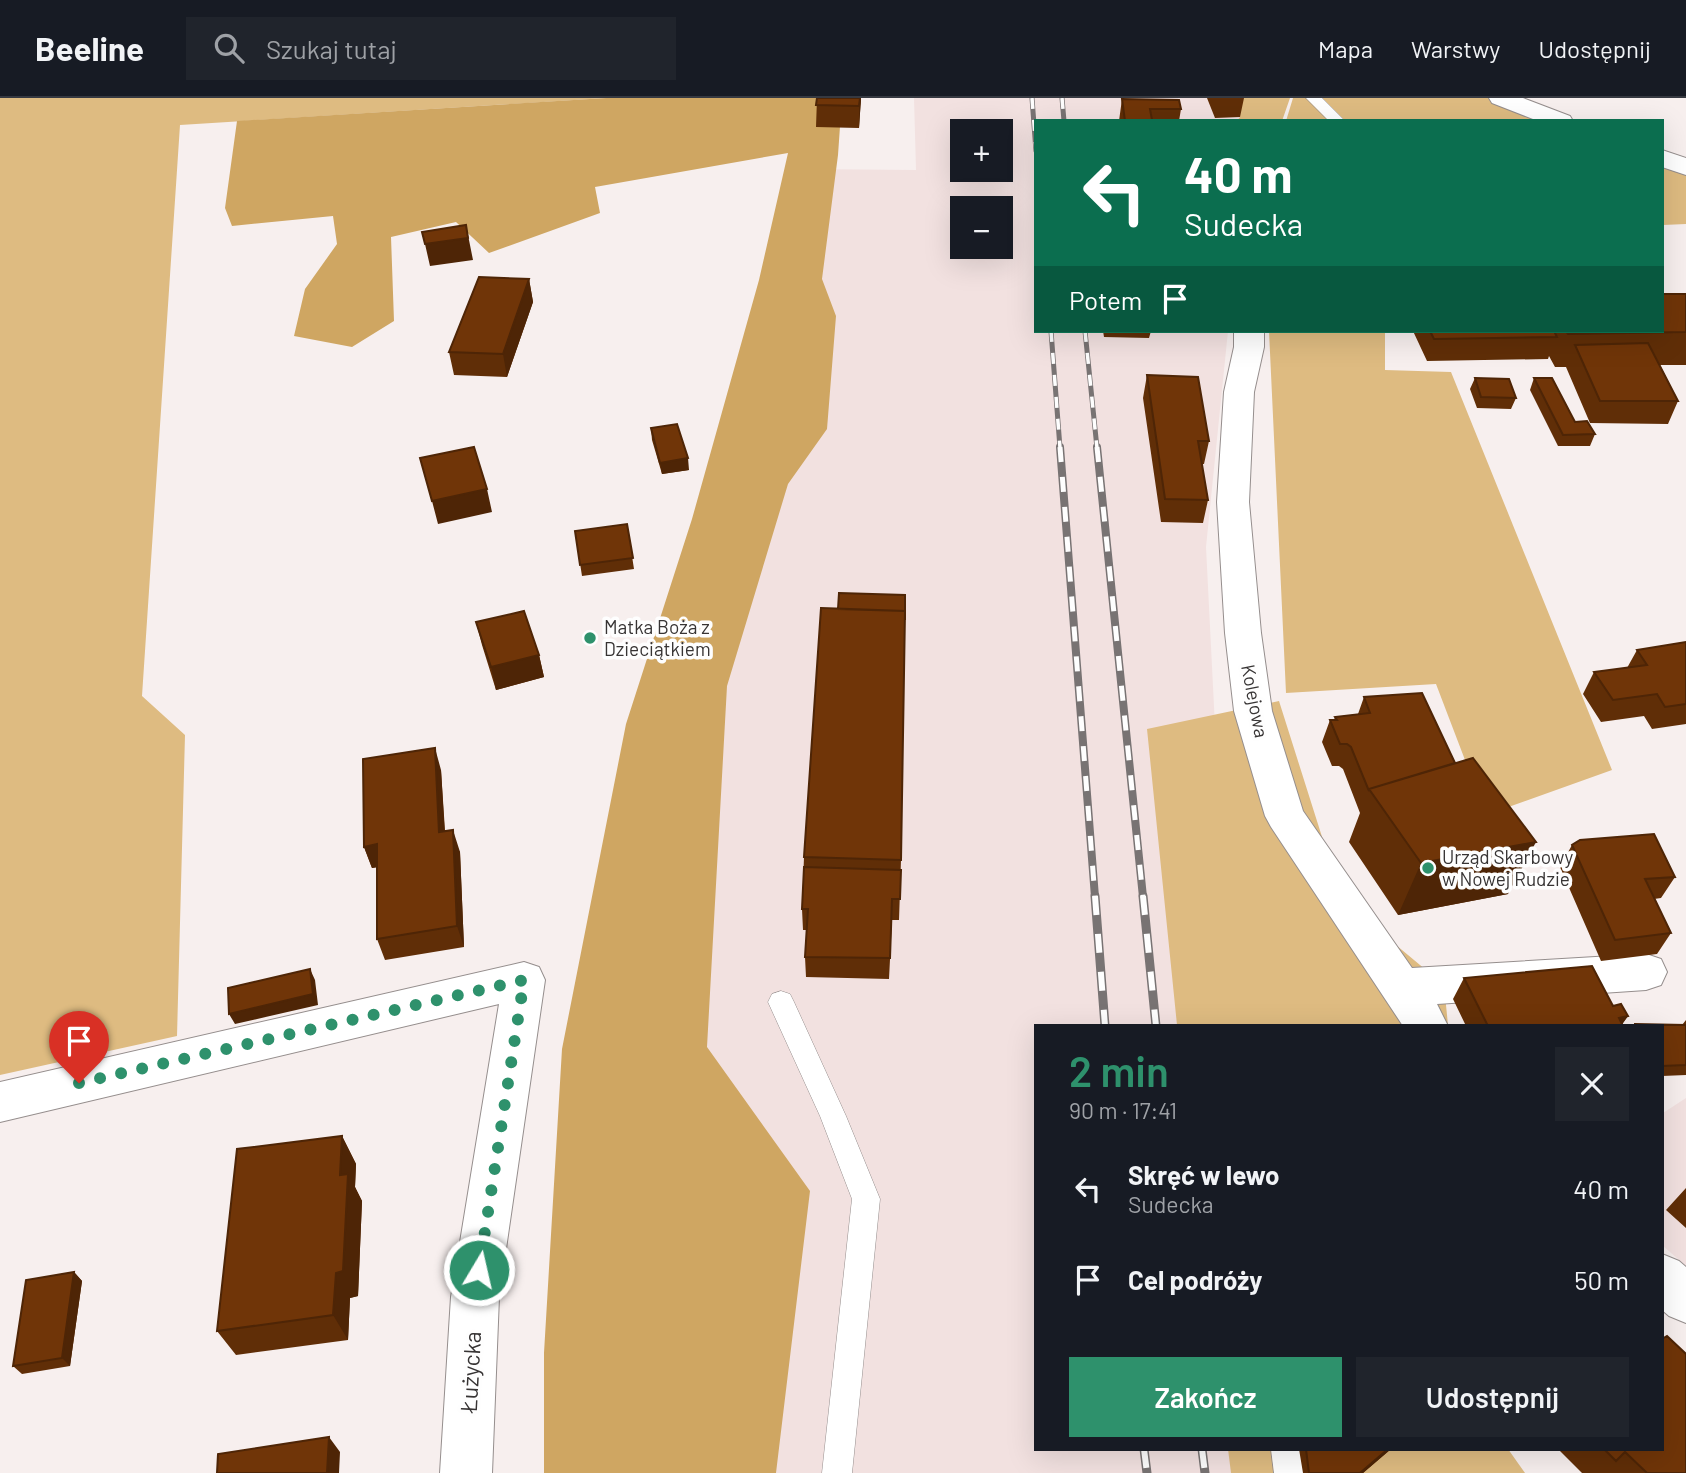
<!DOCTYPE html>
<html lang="pl">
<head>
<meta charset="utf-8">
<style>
	body { margin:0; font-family:Barlow,sans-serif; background:#20242c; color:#f1f3f6; height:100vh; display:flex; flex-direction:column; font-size:26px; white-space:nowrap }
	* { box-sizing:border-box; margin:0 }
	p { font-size:23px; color:#9ea1a6 }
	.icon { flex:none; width:38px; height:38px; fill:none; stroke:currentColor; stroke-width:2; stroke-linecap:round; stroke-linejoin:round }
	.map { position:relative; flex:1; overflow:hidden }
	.sheet { position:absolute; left:1034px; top:926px; width:630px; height:427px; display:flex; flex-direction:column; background:#171b24; border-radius:0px; box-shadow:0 7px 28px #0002 }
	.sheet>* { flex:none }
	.top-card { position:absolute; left:1034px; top:21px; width:630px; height:214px; border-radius:0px; box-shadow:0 7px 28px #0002; background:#0b6e4f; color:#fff; overflow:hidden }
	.buttons { position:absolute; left:950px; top:21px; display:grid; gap:14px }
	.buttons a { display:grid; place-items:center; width:63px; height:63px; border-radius:0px; background:#171b24; box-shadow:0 7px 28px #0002; font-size:35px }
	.pin { position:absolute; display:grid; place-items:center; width:60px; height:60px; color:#fff; margin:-72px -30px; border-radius:50% 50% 50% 0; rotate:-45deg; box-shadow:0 0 7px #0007 }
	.pin .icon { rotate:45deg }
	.me { position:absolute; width:77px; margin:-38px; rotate:9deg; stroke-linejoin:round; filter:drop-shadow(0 0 5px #0008) }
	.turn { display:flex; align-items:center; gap:24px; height:147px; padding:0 35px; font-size:32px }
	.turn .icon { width:91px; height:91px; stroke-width:2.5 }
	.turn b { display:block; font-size:49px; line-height:60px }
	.then { display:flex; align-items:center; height:66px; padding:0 35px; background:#0003; gap:14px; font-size:26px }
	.round { display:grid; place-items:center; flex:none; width:74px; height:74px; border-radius:0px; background:#20242c }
	.summary { display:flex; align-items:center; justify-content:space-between; height:119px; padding:0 35px }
	h1 { font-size:42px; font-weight:600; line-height:52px; color:#2e916c }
	.button { display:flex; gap:14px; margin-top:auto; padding:14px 35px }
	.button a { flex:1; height:80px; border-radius:0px; background:#2e916c; color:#fff; font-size:28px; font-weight:600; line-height:80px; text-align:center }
	.button a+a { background:#20242c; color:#f1f3f6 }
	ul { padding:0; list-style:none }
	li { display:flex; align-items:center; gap:21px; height:91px; padding:0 35px }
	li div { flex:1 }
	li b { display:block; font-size:26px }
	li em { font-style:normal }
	header { display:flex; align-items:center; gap:42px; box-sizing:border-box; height:98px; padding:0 35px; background:#171b24; border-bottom:2px solid #363941 }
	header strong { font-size:33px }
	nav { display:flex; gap:38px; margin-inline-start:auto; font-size:24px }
	.search { width:490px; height:63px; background:#20242c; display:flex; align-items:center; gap:18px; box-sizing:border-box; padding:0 24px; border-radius:0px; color:#9ea1a6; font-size:26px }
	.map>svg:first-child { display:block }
	.built { fill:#f2e1e0; fill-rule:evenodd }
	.green { fill:#debb81 }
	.forest { fill:#cfa662 }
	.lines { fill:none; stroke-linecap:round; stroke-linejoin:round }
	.lane-casing { stroke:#958e8d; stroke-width:1 }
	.street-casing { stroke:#958e8d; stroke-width:2 }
	.lane { fill:#fff; fill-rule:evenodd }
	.street { fill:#fff; fill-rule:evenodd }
	.rail-far2-casing { stroke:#787373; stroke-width:5 }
	.rail-far1-casing { stroke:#787373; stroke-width:8 }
	.rail-casing { stroke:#787373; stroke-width:9 }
	.rail-far2 { stroke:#fefefe; stroke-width:3.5; stroke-dasharray:11; stroke-linecap:butt }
	.rail-far1 { stroke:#fefefe; stroke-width:5; stroke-dasharray:15; stroke-linecap:butt }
	.rail { stroke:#fefefe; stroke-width:6; stroke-dasharray:19; stroke-linecap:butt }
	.wall { fill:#602e07 }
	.shaded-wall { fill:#4e2506 }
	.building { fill:#703508; stroke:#4e2506; stroke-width:2 }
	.route { stroke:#2e916c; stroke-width:12; stroke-dasharray:0 21.6 }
	.poi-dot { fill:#2e916c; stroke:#fefefe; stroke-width:2.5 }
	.labels { text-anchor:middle; stroke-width:7; stroke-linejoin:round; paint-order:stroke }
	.poi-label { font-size:19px; fill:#373434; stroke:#fefefe; text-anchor:start }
	.street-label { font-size:19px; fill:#373434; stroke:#fefefe }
	.near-street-label { font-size:23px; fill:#373434; stroke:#fefefe }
</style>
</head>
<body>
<header>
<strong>Beeline</strong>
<div class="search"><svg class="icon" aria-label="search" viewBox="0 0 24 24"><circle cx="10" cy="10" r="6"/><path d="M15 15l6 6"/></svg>Szukaj tutaj</div>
<nav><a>Mapa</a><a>Warstwy</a><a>Udostępnij</a></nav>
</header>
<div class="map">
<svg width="1686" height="1375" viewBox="0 0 1686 1375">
	<rect width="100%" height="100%" fill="#f7efee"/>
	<path class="built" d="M914,0H1239L1249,23H1036V233H1228L1206,449L1230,927L1036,928V1351H1261L1265,1375H615L612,849L804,71L916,72ZM962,33H1001V72H962ZM962,110H1001V149H962Z
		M1686,1000V1168L1663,1148V1015Z"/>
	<path class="green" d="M0,0H606L180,27L142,598L185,637L177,938L0,977Z
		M1233,0H1290L1282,23H1237L1240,19Z
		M1293,0H1501L1561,23H1286Z
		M1662,60L1686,69V126L1663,127Z
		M1269,233H1385V272L1451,274L1612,672L1486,717L1436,586L1286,595Z
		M1279,603L1342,802L1444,887L1448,927H1177L1147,631Z
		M1228,1351H1508L1525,1375H1231Z"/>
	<path class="forest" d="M606,0H842L838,57L822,181L836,218L827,331L788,386L727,588L707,949L810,1093L776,1375H544V1255L562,951L626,626L692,421L759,182L788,55L595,89L600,115L489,155L456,124L391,139L394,223L352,249L294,238L305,191L337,146L333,118L232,128L225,110L237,23Z"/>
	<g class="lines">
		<g class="lane-casing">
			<path id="lane" d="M1306,0H1322L1345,23H1329Z
				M781,893L790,896L794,904L846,1018L880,1101L852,1375H822L852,1101L820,1018L768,904L772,896Z
				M1271,1351H1301L1304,1375H1274Z"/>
		</g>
		<g class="street-casing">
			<path id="street" d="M1489,0H1523L1570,18L1573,23H1538L1492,5Z
				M1662,52L1686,60V77L1662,69Z
				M1234,233H1264V249L1254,294L1249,404L1261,535L1272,613L1303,713L1412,870L1646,856L1661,861L1667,874L1661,887L1646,892L1437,906L1448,928H1403L1271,729L1265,718L1234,613L1225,535L1217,404L1224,294L1234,249Z
				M524,864L539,869L545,882L499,1199L492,1375H440L451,1199L499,906L0,1024V984Z
				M1662,1156L1679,1163L1686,1169V1225L1669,1218L1662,1212Z"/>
		</g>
		<use href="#lane" class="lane"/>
		<use href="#street" class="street"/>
		<g class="rail-far2-casing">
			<path id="rail-far2" d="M1032,0L1036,53
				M1062,0L1064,23
				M1051,233L1060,350
				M1085,233L1097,350"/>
		</g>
		<g class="rail-far1-casing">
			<path id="rail-far1" d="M1060,349L1095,799
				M1097,349L1143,799"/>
		</g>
		<g class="rail-casing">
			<path id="rail" d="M1095,798L1105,928
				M1143,798L1156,928
				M1144,1351L1147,1375
				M1202,1351L1205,1375"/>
		</g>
		<use href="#rail-far2" class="rail-far2"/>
		<use href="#rail-far1" class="rail-far1"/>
		<use href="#rail" class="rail"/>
	</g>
	<path class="wall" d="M817,0H861L859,30L816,29Z
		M1207,0H1244L1240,19L1215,20Z
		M1122,1L1181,11L1179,23H1119Z
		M529,181L533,204L507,279L454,277L449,254Z
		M1686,196V267H1660L1678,303L1668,326L1590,325L1566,269H1555L1549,258L1548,261L1427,263L1413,233H1662Z
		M1103,233H1151L1149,240L1104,239Z
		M1147,277L1209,343L1204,366H1202L1208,402L1203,425L1161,424L1143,300Z
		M1475,280L1516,300L1511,311L1477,310L1470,291Z
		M1534,280L1575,324L1595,336L1590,348H1558L1530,292Z
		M651,330L689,372L662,376L652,342Z
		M627,426L634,471L582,478L575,433Z
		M476,524L539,557L544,579L496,592L482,547Z
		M1686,544V626L1652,631L1644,618L1601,624L1583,596L1594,574L1627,570L1637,552Z
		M1364,599L1508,796L1398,817L1349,744L1360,715L1343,671L1339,668H1332L1322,644L1330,622H1334L1335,619L1358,616Z
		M441,672L445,733L460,754L464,849L385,862L377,841V769L372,770L364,749Z
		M1572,747L1675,779L1661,800L1654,801L1671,835L1657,856L1601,863L1560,769Z
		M804,759L901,762L899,822H892L889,881L806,879L805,859L807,832H803L802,811Z
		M1464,880L1613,908L1628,918L1622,926L1623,928H1466L1453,901Z
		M1686,922V977L1662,978V928H1634L1635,926L1682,927Z
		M342,1038L356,1066L355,1089L362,1103L358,1198L350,1200L348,1242L236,1257L217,1233Z
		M1686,1090V1130L1666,1112Z
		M74,1174L82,1183L70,1268L22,1276L13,1268Z
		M1299,1351H1391L1363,1375H1303Z
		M1558,1351H1662L1686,1375H1582Z"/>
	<path class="shaded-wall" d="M860,0H861L859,30V8Z
		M466,127L473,162L430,168L425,146Z
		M529,181L533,204L507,279L503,256Z
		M688,360L689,372L662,376L660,365Z
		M487,391L492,414L438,426L432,403Z
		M539,557L544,579L496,592L491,569Z
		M435,650L441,672L446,756L439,734Z
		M453,732L460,754L464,849L457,828Z
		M1536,744L1508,796L1398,817L1421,765Z
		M377,746L385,768L372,770L364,749Z
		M310,871L315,882L318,907L235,926L229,916Z
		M1628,918L1621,928L1619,920Z
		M342,1038L356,1066L355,1089L362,1103L358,1198L350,1200L348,1242L333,1217Z
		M74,1174L82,1183L70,1268L62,1260Z
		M329,1339L340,1354L339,1375H327Z
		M1388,1351H1391L1363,1375H1360Z"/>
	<path class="building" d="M817,0H860L859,8L816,7Z
		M1122,1L1179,2L1181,11H1150L1152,22L1165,23H1125Z
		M466,127L468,140L425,146L422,134Z
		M479,179L529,181L503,256L449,254Z
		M1662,196H1686V234L1568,236L1566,233H1662Z
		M1430,233H1554L1557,239L1434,241Z
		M1648,245L1678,303H1600L1575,247Z
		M1147,277L1198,279L1209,343H1198L1208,402L1165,401Z
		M1475,280L1509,281L1516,300L1481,299Z
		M1534,280H1552L1575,324L1587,323L1595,336L1563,337Z
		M677,326L688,360L660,365L651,330Z
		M474,349L487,391L432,403L420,360Z
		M627,426L633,460L580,467L575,433Z
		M839,495L905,497V522V513L838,511Z
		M821,510L905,513L901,762L804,759Z
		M524,513L539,557L491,569L476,524Z
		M1686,544V606L1665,609L1657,596L1613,602L1594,574L1647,567L1637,552Z
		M1422,595L1455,665L1369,691V693L1351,649L1347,646H1340L1330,622H1337L1335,619L1370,615L1364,599Z
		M435,650L439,734L453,732L457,828L377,841V746L364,749L363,661Z
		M1473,660L1536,744L1421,765L1369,691Z
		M1654,736L1675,779L1645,781L1671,835L1615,842L1572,747L1580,742Z
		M804,769L901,772L900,801H892L890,860L805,859L808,811H802Z
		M1592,868L1613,908L1621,906L1628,918L1619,920L1623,928H1488L1464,880Z
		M310,871L313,896L229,916L228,890Z
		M1635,926L1686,927V967L1662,968V928H1635Z
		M342,1038L340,1077L348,1076L343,1173L336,1175L333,1217L217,1233L237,1051Z
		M74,1174L62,1260L13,1268L26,1182Z
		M1667,1238L1686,1256V1375H1647L1625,1354L1616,1363L1604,1351H1662V1241Z
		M329,1339L327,1375H217L218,1356Z
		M1306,1351H1388L1360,1375H1309Z"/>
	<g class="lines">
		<path class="route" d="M79,985L524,882L479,1172"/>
	</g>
	<g class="poi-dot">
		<circle cx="590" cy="540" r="7"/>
		<circle cx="1428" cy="770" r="7"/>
	</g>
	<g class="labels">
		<g class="poi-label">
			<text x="604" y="536">Matka Boża z<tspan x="604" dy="22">Dzieciątkiem</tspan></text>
			<text x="1442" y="766">Urząd Skarbowy<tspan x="1442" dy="22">w Nowej Rudzie</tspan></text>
		</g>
		<g class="street-label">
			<text transform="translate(1255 603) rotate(79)" y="7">Kolejowa</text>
		</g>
		<g class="near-street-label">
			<text transform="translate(471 1274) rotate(-87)" y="8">Łużycka</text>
		</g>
	</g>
</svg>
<div class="buttons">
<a>+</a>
<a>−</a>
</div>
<div class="pin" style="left:79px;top:985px;background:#d93025"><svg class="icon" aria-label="arrive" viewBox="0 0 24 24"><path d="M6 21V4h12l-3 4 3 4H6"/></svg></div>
<svg class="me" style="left:479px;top:1172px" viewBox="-20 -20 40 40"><circle r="17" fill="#2e916c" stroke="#fff" stroke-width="3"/><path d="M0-11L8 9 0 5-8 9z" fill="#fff"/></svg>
<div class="top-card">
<div class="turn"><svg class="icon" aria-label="left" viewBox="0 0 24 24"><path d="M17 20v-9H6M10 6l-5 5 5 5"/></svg><div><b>40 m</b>Sudecka</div></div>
<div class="then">Potem<svg class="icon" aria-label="arrive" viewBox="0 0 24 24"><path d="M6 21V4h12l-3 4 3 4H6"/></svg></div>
</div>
<section class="sheet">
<div class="summary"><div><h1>2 min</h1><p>90 m · 17:41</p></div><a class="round"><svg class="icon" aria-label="close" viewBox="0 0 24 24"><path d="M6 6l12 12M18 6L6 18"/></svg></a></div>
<ul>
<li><svg class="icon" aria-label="left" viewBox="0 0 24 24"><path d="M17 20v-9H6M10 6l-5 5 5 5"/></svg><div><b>Skręć w lewo</b><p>Sudecka</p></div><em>40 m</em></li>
<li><svg class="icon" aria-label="arrive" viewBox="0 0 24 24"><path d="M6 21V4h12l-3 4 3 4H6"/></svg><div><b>Cel podróży</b></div><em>50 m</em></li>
</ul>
<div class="button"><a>Zakończ</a><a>Udostępnij</a></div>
</section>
</div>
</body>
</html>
